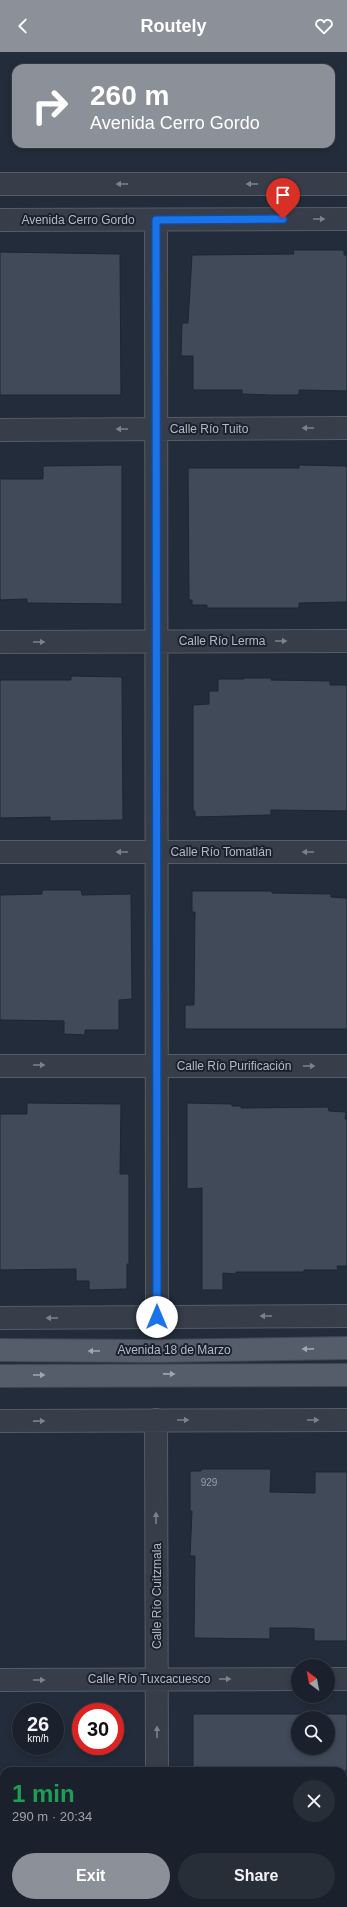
<!DOCTYPE html>
<html lang="en">
<head>
<meta charset="utf-8">
<style>
	body { margin:0; font-family:Helvetica,sans-serif; background:#272e38; color:#f1f3f6; height:100vh; display:flex; flex-direction:column; font-size:15px; white-space:nowrap }
	* { box-sizing:border-box; margin:0 }
	p { font-size:13px; color:#9fa3a9 }
	.icon { flex:none; width:22px; height:22px; fill:none; stroke:currentColor; stroke-width:2; stroke-linecap:round; stroke-linejoin:round }
	.map { position:relative; flex:1; overflow:hidden }
	.side { position:absolute; left:0px; top:1715px; width:347px; height:140px; display:flex; flex-direction:column; background:#1a212c; border-radius:12px 12px 0 0; box-shadow:0 2px 6px #0003,0 0 0 1px #383e48 }
	.side>* { flex:none }
	.top-card { position:absolute; left:12px; top:12px; width:323px; height:84px; border-radius:12px; box-shadow:0 2px 6px #0003,0 0 0 1px #383e48; background:#8c9099; color:#fff; overflow:hidden }
	.needle { width:26px; rotate:328deg }
	.buttons { position:absolute; left:291px; top:1607px; display:grid; gap:8px }
	.buttons a { display:grid; place-items:center; width:44px; height:44px; border-radius:50%; background:#1a212c; box-shadow:0 2px 6px #0003,0 0 0 1px #383e48; font-size:20px }
	.speed { position:absolute; left:12px; top:1651px; display:flex; gap:8px; font-size:20px; font-weight:700; text-align:center }
	.speed>* { display:grid; place-content:center; width:52px; height:52px; border-radius:50%; background:#1a212c; box-shadow:0 2px 6px #0003,0 0 0 1px #383e48; line-height:1 }
	.speed small { font-size:10px; font-weight:400 }
	.speed .limit { border:6px solid #d22; background:#fff; color:#111 }
	.pin { position:absolute; display:grid; place-items:center; width:34px; height:34px; color:#fff; margin:-41px -17px; border-radius:50% 50% 50% 0; rotate:-45deg; box-shadow:0 0 4px #0007 }
	.pin .icon { rotate:45deg }
	.me { position:absolute; width:44px; margin:-22px; rotate:0deg; stroke-linejoin:round; filter:drop-shadow(0 0 3px #0008) }
	.turn { display:flex; align-items:center; gap:14px; height:84px; padding:0 12px; font-size:18px }
	.turn .icon { width:52px; height:52px; stroke-width:2.5 }
	.turn b { display:block; font-size:28px; line-height:34px }
	.round { display:grid; place-items:center; flex:none; width:42px; height:42px; border-radius:21px; background:#272e38 }
	.summary { display:flex; align-items:center; justify-content:space-between; height:68px; padding:0 12px }
	h1 { font-size:24px; font-weight:700; line-height:30px; color:#1e9e55 }
	.action { display:flex; gap:8px; margin-top:auto; padding:8px 12px }
	.action a { flex:1; height:46px; border-radius:24px; background:#8c9099; color:#fff; font-size:16px; font-weight:700; line-height:46px; text-align:center }
	.action a+a { background:#272e38; color:#f1f3f6 }
	header { display:flex; justify-content:space-between; align-items:center; height:52px; padding:0 12px; background:#8c9099; color:#fff; font-size:18px; font-weight:700 }
	.map>svg:first-child { display:block }
	.building { fill:#404a59; stroke:#1e2531; fill-rule:evenodd }
	.lines { fill:none; stroke-linecap:round; stroke-linejoin:round }
	.minor-casing { stroke:#555c68; stroke-width:24 }
	.major-casing { stroke:#404753; stroke-width:24 }
	.minor { stroke:#373e4a; stroke-width:22 }
	.major { stroke:#555d6a; stroke-width:22 }
	.oneway { fill:#7b828e }
	.oneway2 { fill:#9fa7b4 }
	.route-casing { stroke:#114b97; stroke-width:10 }
	.route { stroke:#1a73e8; stroke-width:7 }
	.labels { text-anchor:middle; stroke-width:4; stroke-linejoin:round; paint-order:stroke }
	.number-label { font-size:10px; fill:#969dab }
	.street-label { font-size:12px; fill:#b2b9c6; stroke:#1c232f }
</style>
</head>
<body>
<header><svg class="icon" aria-label="back" viewBox="0 0 24 24"><path d="M15 5l-7 7 7 7"/></svg>Routely<svg class="icon" aria-label="heart" viewBox="0 0 24 24"><path d="M12 20l-8-8c-3-5 5-10 8-4 3-6 11-1 8 4z"/></svg></header>
<div class="map">
<svg width="347" height="1855" viewBox="0 0 347 1855">
	<rect width="100%" height="100%" fill="#232c3a"/>
	<path class="building" d="M293,198H344V203H347V339L299,338V343H270L242,342V338H193V304H181L182,271H188L192,203L294,202Z
		M0,200L120,202L121,343H0Z
		M122,413V552L27,551V547L0,548V427H43V414Z
		M299,413L347,414V550L299,551V556H207V553H192V548H189L188,416H299Z
		M71,624L122,625L123,768L50,769V765L0,766V628H71Z
		M244,626H272L271,628L330,629V633H347V759L271,758V763L195,765V759H193V653L209,652V639H218V627H244Z
		M42,838H81L82,843L131,842L132,947L119,948V978H85V983L64,982V969L0,968V843L42,842Z
		M192,839H272V841L331,842V845L347,846V977H185V953H194L195,860H192Z
		M27,1051L121,1052L120,1122H129V1212H127V1237L89,1238V1229H76V1217L0,1218V1062H27Z
		M187,1051L232,1052V1054H241V1056L328,1055L329,1059L346,1060L345,1067H347V1214H337L338,1218H304V1220H236V1222L223,1221V1238H202V1136L187,1137Z
		M201,1417H271L270,1440L315,1441V1420H347V1589H314V1577L293,1576H270V1587L194,1586L195,1504H190L192,1459H190V1419H201Z
		M193,1662H347V1719H193ZM298,1666H328V1696H298Z"/>
	<g class="lines">
		<g class="minor-casing">
			<path id="minor" d="M0,132H347
				M0,168L347,167
				M156,168L157,1265
				M0,378L347,376
				M0,590L347,589
				M0,800H347
				M0,1014H347
				M0,1266L347,1264
				M156,1368L157,1719
				M0,1369L347,1368
				M328,1627H347
				M0,1628L298,1627
				M343,1841H347
				M0,1843H4
				M157,1851V1855"/>
		</g>
		<g class="major-casing">
			<path id="major" d="M0,1298L155,1299L347,1296
				M0,1324L347,1323"/>
		</g>
		<use href="#minor" class="minor"/>
		<use href="#major" class="major"/>
	</g>
	<defs><path id="oneway-solid" d="M-6-.8H1V-3.2L6.5 0L1 3.2V.8H-6Z"/></defs>
	<g class="oneway">
		<use href="#oneway-solid" transform="translate(122 132) rotate(180)"/>
		<use href="#oneway-solid" transform="translate(252 132) rotate(180)"/>
		<use href="#oneway-solid" transform="translate(319 167)"/>
		<use href="#oneway-solid" transform="translate(308 376) rotate(180)"/>
		<use href="#oneway-solid" transform="translate(122 377) rotate(180)"/>
		<use href="#oneway-solid" transform="translate(281 589)"/>
		<use href="#oneway-solid" transform="translate(39 590)"/>
		<use href="#oneway-solid" transform="translate(122 800) rotate(180)"/>
		<use href="#oneway-solid" transform="translate(308 800) rotate(-180)"/>
		<use href="#oneway-solid" transform="translate(39 1013)"/>
		<use href="#oneway-solid" transform="translate(309 1014)"/>
		<use href="#oneway-solid" transform="translate(266 1264) rotate(180)"/>
		<use href="#oneway-solid" transform="translate(52 1266) rotate(180)"/>
		<use href="#oneway-solid" transform="translate(183 1368)"/>
		<use href="#oneway-solid" transform="translate(313 1368)"/>
		<use href="#oneway-solid" transform="translate(39 1369) rotate(-1)"/>
		<use href="#oneway-solid" transform="translate(156 1466) rotate(-90)"/>
		<use href="#oneway-solid" transform="translate(225 1627)"/>
		<use href="#oneway-solid" transform="translate(39 1628)"/>
		<use href="#oneway-solid" transform="translate(157 1680) rotate(-90)"/>
	</g>
	<g class="oneway2">
		<use href="#oneway-solid" transform="translate(308 1297) rotate(179)"/>
		<use href="#oneway-solid" transform="translate(94 1299) rotate(-180)"/>
		<use href="#oneway-solid" transform="translate(169 1322) rotate(1)"/>
		<use href="#oneway-solid" transform="translate(39 1323)"/>
	</g>
	<g class="lines">
		<g class="route-casing">
			<path id="route" d="M157,1265L156,168L283,167"/>
		</g>
		<use href="#route" class="route"/>
	</g>
	<g class="labels">
		<g class="number-label">
			<text x="209" y="1434">929</text>
		</g>
		<g class="street-label">
			<text x="78" y="172">Avenida Cerro Gordo</text>
			<text x="209" y="381">Calle Río Tuito</text>
			<text x="222" y="593">Calle Río Lerma</text>
			<text x="221" y="804">Calle Río Tomatlán</text>
			<text x="234" y="1018">Calle Río Purificación</text>
			<text x="174" y="1302">Avenida 18 de Marzo</text>
			<text transform="translate(157 1544) rotate(-90)" y="4">Calle Río Cuitzmala</text>
			<text x="149" y="1631">Calle Río Tuxcacuesco</text>
		</g>
	</g>
</svg>
<div class="buttons">
<a><svg class="needle" viewBox="-14 -14 28 28"><path d="M0-13l5 13h-10z" fill="#e53935"/><path d="M0 13l5-13h-10z" fill="#9fa3a9"/></svg></a>
<a><svg class="icon" aria-label="search" viewBox="0 0 24 24"><circle cx="10" cy="10" r="6"/><path d="M15 15l6 6"/></svg></a>
</div>
<div class="speed"><div>26<small>km/h</small></div><div class="limit">30</div></div>
<div class="pin" style="left:283px;top:167px;background:#d93025"><svg class="icon" aria-label="arrive" viewBox="0 0 24 24"><path d="M6 21V4h12l-3 4 3 4H6"/></svg></div>
<svg class="me" style="left:157px;top:1265px" viewBox="-20 -20 40 40"><circle r="19" fill="#fff"/><path d="M0-13L10 11 0 6-10 11z" fill="#1a73e8"/></svg>
<div class="top-card">
<div class="turn"><svg class="icon" aria-label="right" viewBox="0 0 24 24"><path d="M7 20v-9h11M14 6l5 5-5 5"/></svg><div><b>260 m</b>Avenida Cerro Gordo</div></div>
</div>
<section class="side">
<div class="summary"><div><h1>1 min</h1><p>290 m · 20:34</p></div><a class="round"><svg class="icon" aria-label="close" viewBox="0 0 24 24"><path d="M6 6l12 12M18 6L6 18"/></svg></a></div>
<div class="action"><a>Exit</a><a>Share</a></div>
</section>
</div>
</body>
</html>
